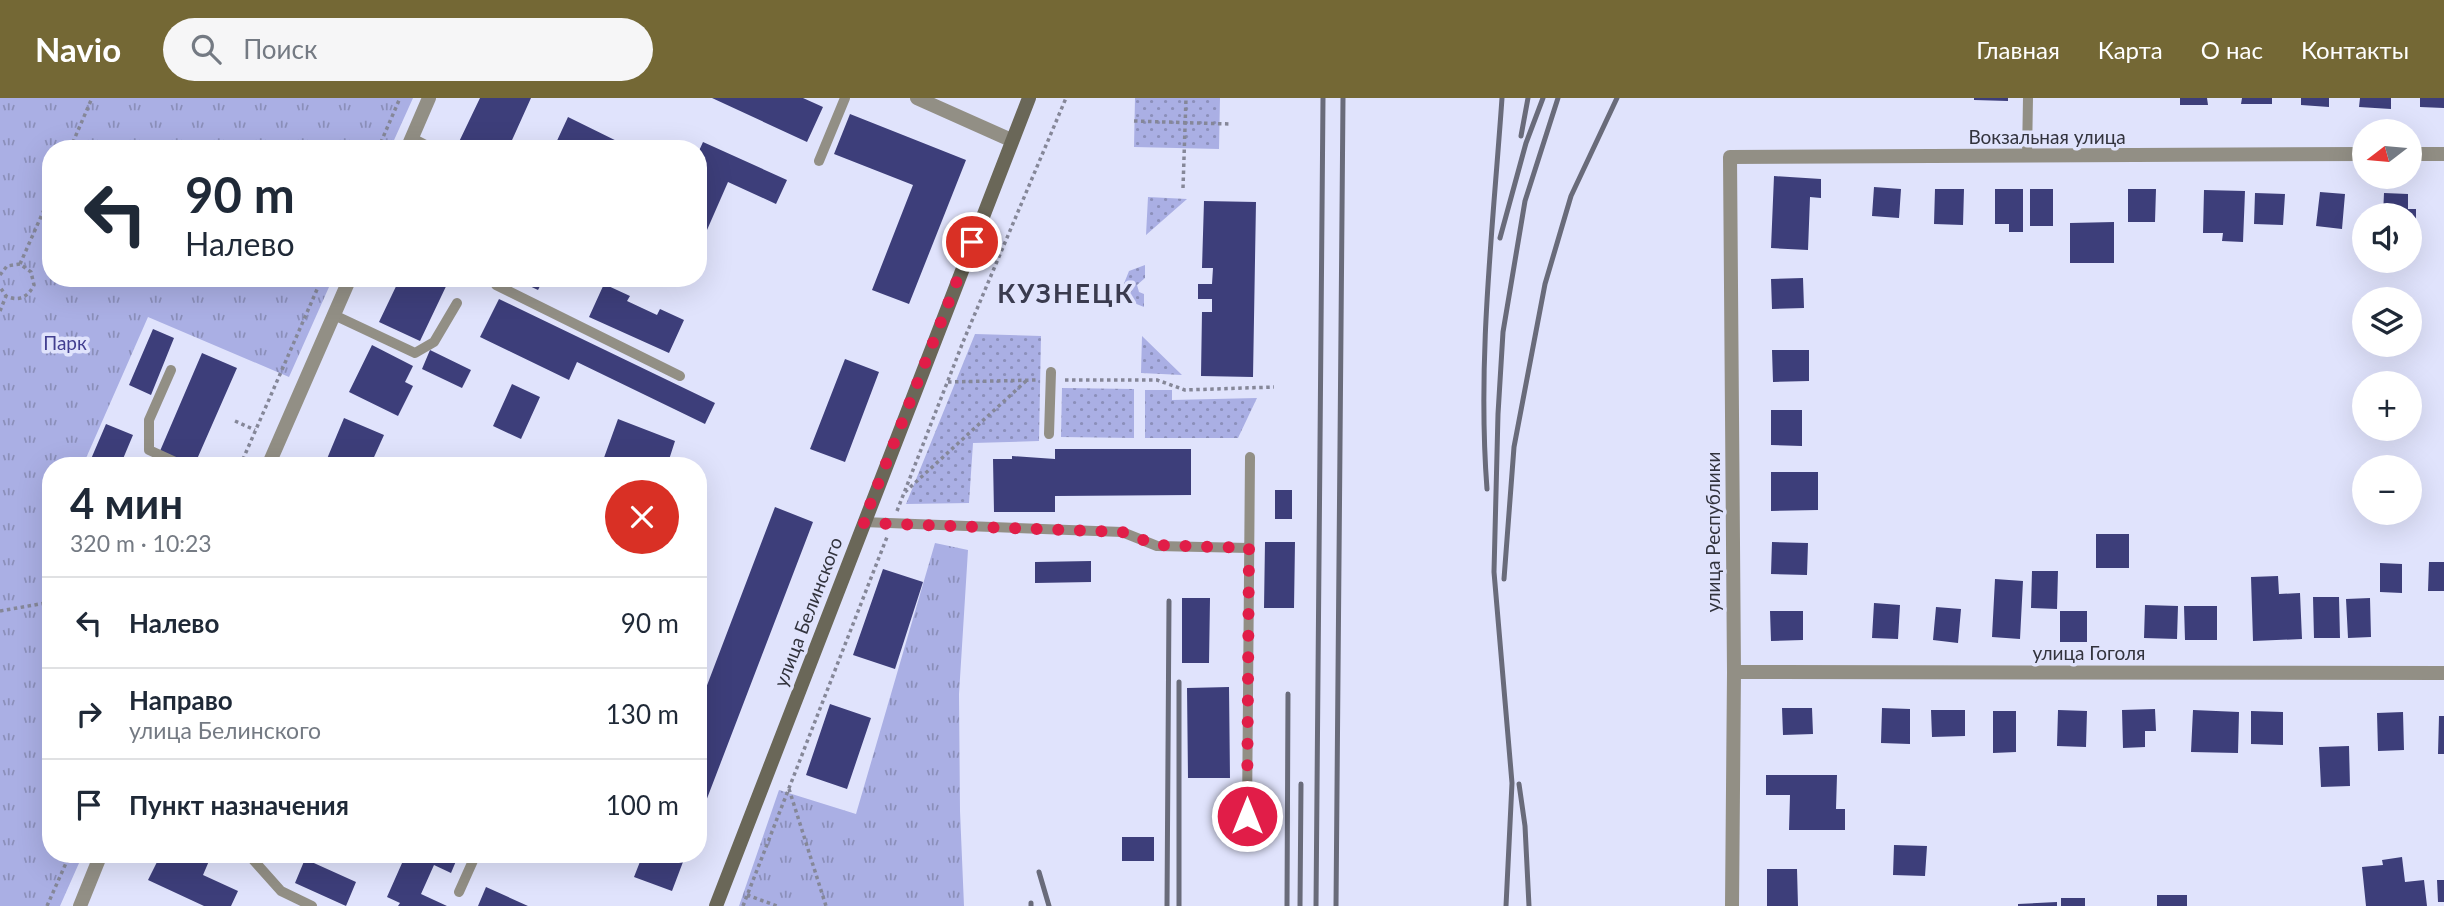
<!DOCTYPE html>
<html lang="ru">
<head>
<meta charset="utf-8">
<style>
	body { margin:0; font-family:Lato,sans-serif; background:#f6f6f7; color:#1f2937; height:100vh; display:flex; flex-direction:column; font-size:26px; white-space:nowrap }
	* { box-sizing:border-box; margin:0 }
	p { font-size:23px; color:#747a83 }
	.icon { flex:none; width:38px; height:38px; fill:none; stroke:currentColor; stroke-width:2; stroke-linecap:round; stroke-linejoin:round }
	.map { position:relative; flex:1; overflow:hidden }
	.drawer { position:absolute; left:42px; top:359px; width:665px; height:406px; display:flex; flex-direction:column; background:#fff; border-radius:28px; box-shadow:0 7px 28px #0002 }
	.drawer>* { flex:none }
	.guide { position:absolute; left:42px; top:42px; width:665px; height:147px; border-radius:28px; box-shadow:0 7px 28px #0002; background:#fff; color:#1f2937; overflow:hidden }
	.needle { width:46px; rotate:254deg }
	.tools { position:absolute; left:2352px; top:21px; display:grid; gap:14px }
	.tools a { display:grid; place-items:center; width:70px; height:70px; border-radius:50%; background:#fff; box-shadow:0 7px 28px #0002; font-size:35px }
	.pin { position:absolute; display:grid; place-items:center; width:60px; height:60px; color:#fff; margin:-30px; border:4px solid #fff; border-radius:50%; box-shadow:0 2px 7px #0007 }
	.me { position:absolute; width:77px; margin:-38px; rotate:0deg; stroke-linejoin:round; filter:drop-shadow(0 0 5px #0008) }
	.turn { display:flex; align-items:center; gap:24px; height:147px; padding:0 28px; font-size:32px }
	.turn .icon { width:91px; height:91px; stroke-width:2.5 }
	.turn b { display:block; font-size:49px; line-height:60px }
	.round { display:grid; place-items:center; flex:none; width:74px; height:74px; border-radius:37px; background:#f6f6f7 }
	.summary { display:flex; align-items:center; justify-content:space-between; height:119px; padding:0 28px }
	h1 { font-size:42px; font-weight:700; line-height:52px }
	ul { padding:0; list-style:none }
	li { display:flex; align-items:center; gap:21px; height:91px; padding:0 28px; border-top:2px solid #e0e1e3 }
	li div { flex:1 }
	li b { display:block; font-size:26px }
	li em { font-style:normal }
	header { display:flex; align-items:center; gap:42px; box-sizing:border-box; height:98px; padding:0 35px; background:#746835; color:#fff }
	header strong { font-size:33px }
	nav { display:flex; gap:38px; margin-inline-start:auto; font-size:24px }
	.search { width:490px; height:63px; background:#f6f6f7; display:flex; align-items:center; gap:18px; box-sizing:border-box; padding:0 24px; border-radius:38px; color:#747a83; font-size:26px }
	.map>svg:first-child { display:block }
	.grass { fill:url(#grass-dots) }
	.park { fill:url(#park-tufts) }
	.building { fill:#3d3e7a }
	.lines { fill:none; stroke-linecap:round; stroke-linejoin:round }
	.path { stroke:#858798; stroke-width:3.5; stroke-dasharray:3.5 3.5; stroke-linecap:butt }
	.lane { stroke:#928f85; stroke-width:10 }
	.street { stroke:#928f85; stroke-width:14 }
	.secondary { stroke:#6a6758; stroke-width:14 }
	.rail { stroke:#696b7a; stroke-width:5 }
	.route { stroke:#e11d48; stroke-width:12; stroke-dasharray:0 21.6 }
	.labels { text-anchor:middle; stroke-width:7; stroke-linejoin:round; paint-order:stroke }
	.street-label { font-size:19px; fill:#32333d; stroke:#e0e3fc }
	.park-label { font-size:19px; fill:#423f90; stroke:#e0e3fc }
	.district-label { font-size:26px; font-weight:bold; letter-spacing:2px; fill:#3a3b4f; stroke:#e0e3fc }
</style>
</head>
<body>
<header>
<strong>Navio</strong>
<div class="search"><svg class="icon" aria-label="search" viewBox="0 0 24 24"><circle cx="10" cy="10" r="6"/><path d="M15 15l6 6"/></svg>Поиск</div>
<nav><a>Главная</a><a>Карта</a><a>О нас</a><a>Контакты</a></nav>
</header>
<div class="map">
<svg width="2444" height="808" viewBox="0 0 2444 808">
	<defs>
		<pattern id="grass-dots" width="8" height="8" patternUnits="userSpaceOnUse" patternTransform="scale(1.75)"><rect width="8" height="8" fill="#aaafe4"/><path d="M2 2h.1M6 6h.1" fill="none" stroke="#8b8fba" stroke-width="1.8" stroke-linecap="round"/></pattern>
		<pattern id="park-tufts" width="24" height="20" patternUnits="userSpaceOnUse" patternTransform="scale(1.75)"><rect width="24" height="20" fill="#aaafe4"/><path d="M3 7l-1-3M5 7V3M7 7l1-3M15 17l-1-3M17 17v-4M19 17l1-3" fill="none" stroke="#8b8fba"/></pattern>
	</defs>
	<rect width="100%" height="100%" fill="#e0e3fc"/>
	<path class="grass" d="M1135,0H1220L1219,51L1134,49Z
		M1148,99L1187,101L1146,137Z
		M1145,167V180L1137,187L1139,194L1144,196V209L1129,203L1123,188L1129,173Z
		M975,236L1041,238L1039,343L973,345L969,405L906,406Z
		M1142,238L1182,277L1141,275Z
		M1062,290L1134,291V340L1061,339Z
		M1145,292H1172V302L1257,300L1238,340H1145Z"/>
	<path class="park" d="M0,0H413L390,51H51V180H333L289,279L148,219L83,367L51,368V756H83L60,808H0Z
		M935,445L968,452L959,596L960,713L964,808H739L779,692L856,716Z"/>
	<path class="building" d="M480,0H531L508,51H464L457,48Z
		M712,0H803L823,9L807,44Z
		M1974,0H2008V3L1974,2Z
		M2180,0H2207L2208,7H2180Z
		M2242,0H2272V6H2241Z
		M2301,0H2329V9L2301,7Z
		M2360,0H2391V11L2359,9Z
		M2420,0H2444V10L2420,9Z
		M850,16L966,62L909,206L872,192L913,87L834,56Z
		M568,19L633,51H564L555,47Z
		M703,44L787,82L776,106L728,84L707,132L698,128V55Z
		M1774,78L1821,81V100L1810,99L1808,152L1771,150Z
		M1874,89L1901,91L1899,120L1872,118Z
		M1935,91H1964L1963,127L1934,126Z
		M1995,91H2023V134H2009V126H1995Z
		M2030,91H2053V128H2030Z
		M2128,91H2156L2155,124H2128Z
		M2204,92L2245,93L2243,144L2222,143L2223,135H2203Z
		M2320,94L2345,96L2342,131L2316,128Z
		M2255,95L2285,96L2283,127L2254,126Z
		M2384,95L2408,96V111H2416V126H2410V117H2383Z
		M1204,103L1256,104L1253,279L1201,278L1202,214H1212V201H1198V186H1212L1213,170H1202Z
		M2114,124V165H2070V125Z
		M400,180H450L420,243L379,224Z
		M523,180H544L538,192L521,184Z
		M1803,180L1804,210L1772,211L1771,181Z
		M604,186L630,198L627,203L657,217L660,211L684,222L669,255L589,219Z
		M499,201L715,305L705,326L577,264L569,282L480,239Z
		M153,231L174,240L151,297L129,287Z
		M372,247L413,268L405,284L413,288L398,318L349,294Z
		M430,252L471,272L462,290L422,271Z
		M1772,252H1809V283L1773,284Z
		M202,255L237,270L194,368L160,353Z
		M845,261L879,274L845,364L810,351Z
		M512,286L540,299L521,341L493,328Z
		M1771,312H1802V348L1771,347Z
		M344,320L384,337L370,368H324Z
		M618,321L675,343L667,368H601Z
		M106,326L133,337L120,368H88Z
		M1055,351H1191V397L1055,398V414H994L993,361H1012V358L1055,361Z
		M1771,374H1818V412L1771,413Z
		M1275,392H1292V421H1275Z
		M775,409L813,424L698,724V611Z
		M2096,436H2129V470H2096Z
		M1265,444H1295L1294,510H1264Z
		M1772,444L1808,445L1807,477L1771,476Z
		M1091,463V484L1035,485V464Z
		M2429,464H2444V493H2428Z
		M2380,465L2402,466V495L2380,494Z
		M883,471L923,484L895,571L853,557Z
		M2032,473H2058L2057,511L2031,510Z
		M2278,478L2279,496L2300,495L2302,541L2253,543L2251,479Z
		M1995,481L2023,483L2020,541L1992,539Z
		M2313,499H2339L2340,540H2314Z
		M1182,500H1210L1209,565H1182Z
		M2370,500L2371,539L2348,540L2346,501Z
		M1874,505L1900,507L1898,541L1872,540Z
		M2145,507L2178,508L2177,541L2144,540Z
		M2184,508H2217V542H2185Z
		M1936,509L1961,511L1958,545L1933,542Z
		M1770,513H1803V542L1771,543Z
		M2060,513H2087V544H2060Z
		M1229,589L1230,680H1188L1187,590Z
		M830,606L871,620L847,691L806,677Z
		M1782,610H1812L1813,636L1783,637Z
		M1882,610L1910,611V646L1881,645Z
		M2155,611L2156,633H2145V649L2123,650L2122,612Z
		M1931,612H1965V638L1932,639Z
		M2058,612L2087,613L2086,649L2057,648Z
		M2193,612L2239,614L2238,655L2191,654Z
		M1993,613H2016V654L1993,655Z
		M2251,613L2283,614V647L2251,646Z
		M2403,614L2404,652L2378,653L2377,615Z
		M2439,618H2444V656H2438Z
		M2349,648L2350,688L2321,689L2319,649Z
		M1766,677H1837L1836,711H1845V732H1789L1790,697H1766Z
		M1122,739H1154V763H1122Z
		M1894,747L1927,748L1925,778L1893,777Z
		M161,756H212L203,777L238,793L231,808H204L148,782Z
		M406,756H459L451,775L434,767L421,796L447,808H398L400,805L387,799Z
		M643,756H686L672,793L634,779Z
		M2402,759L2405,784L2424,782L2427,808H2366L2362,769L2383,767L2382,762Z
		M305,761L356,784L346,808L295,785Z
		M1767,771H1797L1798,808H1767Z
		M2437,782H2444V804H2438Z
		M486,789L528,808H478Z
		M2157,797H2187V808H2157Z
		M2061,800H2085V808H2061Z
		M2057,804V808H2018V806Z"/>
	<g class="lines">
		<path class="path" d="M1134,23L1229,26
			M70,51L92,0
			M378,51L400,0
			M1183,90L1186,0
			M20,166L51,96
			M0,177L7,168L20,166L31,174L34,187C28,199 19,204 6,198L0,189
			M0,213L6,198
			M1065,282H1157L1185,292L1274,289
			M948,284L1037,282
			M235,323L255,332
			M240,368L322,180
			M905,394L1026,283
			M897,413L963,244L1066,0
			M0,513L51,504
			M789,691L826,808
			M747,797L777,808
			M47,808L70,756
			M743,808L887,439"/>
		<path class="lane" d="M412,40L433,51
			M2027,58L2028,0
			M819,63L845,0
			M499,180L496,187L680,278
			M334,217L415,255L434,244L457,205
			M171,272L149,322V352L184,368
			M1049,336L1051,274
			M863,424L1122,434L1157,448L1249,450
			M1247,718L1250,359
			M248,756L281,793L312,808
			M459,794L476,756"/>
		<path class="street" d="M917,0L1011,42
			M407,51L429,0
			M2410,56H2444
			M268,368L350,180
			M1734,574L2444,575
			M80,808L101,756
			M1732,808L1734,574L1730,59L2364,56"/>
		<path class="secondary" d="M716,808L1029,0"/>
		<path class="rail" d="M1521,38L1528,0
			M1500,140L1526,45L1543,0
			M1487,391C1477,261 1493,130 1502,0
			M1504,481L1514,349L1545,186L1571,98L1617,0
			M1179,584V808
			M1519,686L1525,728L1529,808
			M1039,774L1049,808
			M1031,805V808
			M1167,808L1169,503
			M1287,808L1288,596
			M1300,808L1301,686
			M1316,808L1323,0
			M1336,808L1343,0
			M1506,808L1512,685L1494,474L1498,316L1503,234L1525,103L1558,0"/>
	</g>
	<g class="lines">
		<path class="route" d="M972,144L863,425L1122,434L1157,447L1249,450L1247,718"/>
	</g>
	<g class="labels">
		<g class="street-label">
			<text x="2047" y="46">Вокзальная улица</text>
			<text transform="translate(1713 434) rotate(-90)" y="7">улица Республики</text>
			<text transform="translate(808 514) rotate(-69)" y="7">улица Белинского</text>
			<text x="2089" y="562">улица Гоголя</text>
		</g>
		<g class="park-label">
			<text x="65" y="252">Парк</text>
		</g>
		<g class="district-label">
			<text x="1066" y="205">КУЗНЕЦК</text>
		</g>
	</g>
</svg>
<div class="tools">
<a><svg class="needle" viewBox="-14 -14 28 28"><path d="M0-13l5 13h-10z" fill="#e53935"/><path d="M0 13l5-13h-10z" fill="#747a83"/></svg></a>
<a><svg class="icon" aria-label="sound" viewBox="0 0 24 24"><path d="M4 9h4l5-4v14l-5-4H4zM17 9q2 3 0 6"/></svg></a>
<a><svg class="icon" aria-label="layers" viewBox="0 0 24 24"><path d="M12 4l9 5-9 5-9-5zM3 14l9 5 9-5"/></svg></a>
<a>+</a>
<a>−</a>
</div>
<div class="pin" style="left:972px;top:144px;background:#d93025"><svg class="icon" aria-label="arrive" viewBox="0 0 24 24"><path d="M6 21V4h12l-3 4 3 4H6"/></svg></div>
<svg class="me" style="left:1247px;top:718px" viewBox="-20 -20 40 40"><circle r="17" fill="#e11d48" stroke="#fff" stroke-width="3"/><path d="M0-11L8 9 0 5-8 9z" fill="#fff"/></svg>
<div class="guide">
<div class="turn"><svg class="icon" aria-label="left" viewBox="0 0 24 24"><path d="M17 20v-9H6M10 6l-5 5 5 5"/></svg><div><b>90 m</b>Налево</div></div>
</div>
<section class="drawer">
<div class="summary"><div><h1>4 мин</h1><p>320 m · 10:23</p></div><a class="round" style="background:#d93025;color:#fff"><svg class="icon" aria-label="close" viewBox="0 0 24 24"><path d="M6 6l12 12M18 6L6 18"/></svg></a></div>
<ul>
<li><svg class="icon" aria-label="left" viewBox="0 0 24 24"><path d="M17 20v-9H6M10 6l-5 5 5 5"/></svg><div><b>Налево</b></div><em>90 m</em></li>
<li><svg class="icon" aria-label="right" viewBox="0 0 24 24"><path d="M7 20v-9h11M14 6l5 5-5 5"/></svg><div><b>Направо</b><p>улица Белинского</p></div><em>130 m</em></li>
<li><svg class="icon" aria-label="arrive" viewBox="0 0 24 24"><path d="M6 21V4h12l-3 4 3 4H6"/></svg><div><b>Пункт назначения</b></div><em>100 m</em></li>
</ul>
</section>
</div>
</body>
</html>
